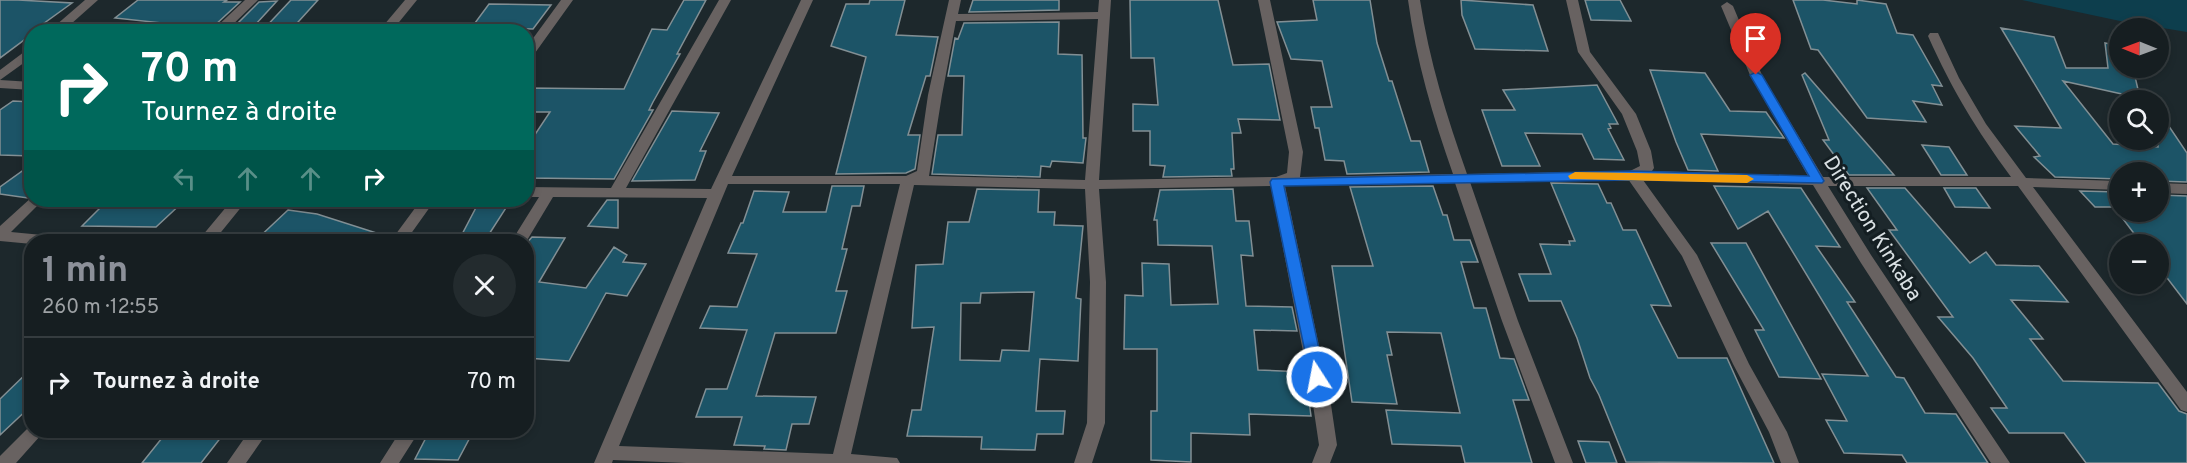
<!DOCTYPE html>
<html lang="fr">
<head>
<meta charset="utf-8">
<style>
	body { margin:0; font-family:Overpass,sans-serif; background:#232b2e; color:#f1f3f6; height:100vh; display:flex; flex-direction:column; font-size:22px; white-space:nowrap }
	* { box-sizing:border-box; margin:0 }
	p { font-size:20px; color:#9ea2a5 }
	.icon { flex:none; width:33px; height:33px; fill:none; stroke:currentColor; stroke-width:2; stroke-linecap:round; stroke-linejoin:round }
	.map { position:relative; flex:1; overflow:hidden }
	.panel { position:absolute; left:24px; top:234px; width:510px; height:204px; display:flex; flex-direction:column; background:#161e21; border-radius:24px; box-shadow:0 3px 9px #0003,0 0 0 2px #353c3f }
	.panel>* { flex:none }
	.hud { position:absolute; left:24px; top:24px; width:510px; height:183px; border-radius:24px; box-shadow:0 3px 9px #0003,0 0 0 2px #353c3f; background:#00695c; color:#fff; overflow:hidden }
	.needle { width:39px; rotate:271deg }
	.tools { position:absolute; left:2109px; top:18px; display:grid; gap:12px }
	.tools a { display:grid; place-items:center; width:60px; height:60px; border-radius:50%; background:#161e21; box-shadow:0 3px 9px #0003,0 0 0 2px #353c3f; font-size:30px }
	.pin { position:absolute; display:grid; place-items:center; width:51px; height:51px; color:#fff; margin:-62px -26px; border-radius:50% 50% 50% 0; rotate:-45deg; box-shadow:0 0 6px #0007 }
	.pin .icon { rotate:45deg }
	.me { position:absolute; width:66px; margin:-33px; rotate:349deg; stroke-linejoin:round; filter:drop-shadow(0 0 4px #0008) }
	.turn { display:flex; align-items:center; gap:21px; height:126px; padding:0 18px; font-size:27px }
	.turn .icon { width:78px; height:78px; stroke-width:2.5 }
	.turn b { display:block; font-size:42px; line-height:51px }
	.lanes { display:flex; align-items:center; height:57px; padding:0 18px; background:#0003; justify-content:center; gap:30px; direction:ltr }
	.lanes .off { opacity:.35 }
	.round { display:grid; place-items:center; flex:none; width:63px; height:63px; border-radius:32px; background:#232b2e }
	.headline { display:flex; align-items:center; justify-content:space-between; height:102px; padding:0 18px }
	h1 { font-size:36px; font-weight:700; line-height:45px; color:#8c9099 }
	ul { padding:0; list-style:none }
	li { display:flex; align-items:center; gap:18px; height:90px; padding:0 18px; border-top:2px solid #353c3f }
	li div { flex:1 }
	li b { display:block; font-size:22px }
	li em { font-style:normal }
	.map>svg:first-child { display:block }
	.green { fill:#0d3e4d }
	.building { fill:#1c5467; stroke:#828f94; stroke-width:1.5; fill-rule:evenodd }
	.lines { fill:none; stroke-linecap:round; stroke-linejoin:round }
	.street { fill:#686261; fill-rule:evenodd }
	.route { fill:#1a73e8; stroke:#114b97; stroke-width:1.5 }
	.slow { fill:#f59e0b }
	.labels { text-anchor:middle; stroke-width:6; stroke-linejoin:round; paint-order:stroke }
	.street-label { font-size:21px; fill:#dae1e4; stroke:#141e22 }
</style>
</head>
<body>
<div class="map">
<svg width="2187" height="463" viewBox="0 0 2187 463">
	<rect width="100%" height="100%" fill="#1d282c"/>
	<path class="green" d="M2022,0H2187V32L2120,21Z"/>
	<path class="building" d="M0,0H18L72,3L32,32V34L0,58Z
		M138,0H227L224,2H240L214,26H190L115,18Z
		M291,0H318L289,32H261Z
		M684,0H706L677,54H680L653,102L649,110H653L614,179L526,178V148L550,112H526V88L624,89L652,29L667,30Z
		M870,0H905L896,35L938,37L930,76H926L908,135H920L915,169L906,173L836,174L866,57L831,46L846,4H869Z
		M973,0H1059V10L969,12Z
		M1130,0H1218L1233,65L1269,64L1280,120L1238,119L1241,133H1232L1234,169H1231L1232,176L1163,177L1165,166L1150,165V131H1133V104L1158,105L1154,58H1131Z
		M1313,0H1370L1377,43L1389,81H1392L1411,141H1420L1429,172L1347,174L1344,161L1325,160L1319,128H1315L1311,107H1332L1322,61L1291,59L1277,22L1317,20Z
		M1461,0L1533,5L1548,51L1475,49L1462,15Z
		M1585,0H1620L1631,21L1591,20Z
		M1793,0H1823L1857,4V0L1886,4L1897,33L1913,35L1942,86L1932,85L1942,105L1913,101L1926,122L1867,118L1818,50L1811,49Z
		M277,1L255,25L235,26L259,2Z
		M489,4L551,5L533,29L472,27Z
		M1059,22L1058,54L1082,55L1083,138H1086L1083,163L1052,161L1050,167L1041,166L1040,177L932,174L938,135H962L964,76H948L955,38L958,39L964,23Z
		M2001,28L2054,37L2066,68H2108L2105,43L2120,46V68H2133L2140,98L2063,81L2113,144L2158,147V110L2187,153V182L2158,181V172H2120V179L2055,177L2034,157L2040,156L2015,126L2061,128Z
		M1650,70L1705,73L1730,111L1766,112L1784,138L1701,134L1718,171L1688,170L1676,142Z
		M1805,73L1875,153L1894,175H1849L1823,140H1829L1802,75Z
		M1597,85L1618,124H1609L1611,128L1608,129L1624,160L1594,159L1582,134L1525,133L1540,166H1502L1482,110H1515L1503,90Z
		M13,101L32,102V156L0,155V110Z
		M672,111L719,113L700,151H706L695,180L632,181Z
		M1922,145L1949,147L1967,175H1941Z
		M32,164V195L28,198L0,194V187Z
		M1551,183L1598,184L1607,203H1611L1623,230H1636L1671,306L1651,305L1678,358H1727L1774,463L1626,462L1599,395L1590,378L1577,338L1561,301H1529L1519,274H1551L1540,244L1570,245L1569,241H1575Z
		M832,186H864L860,206H852L842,249H847L836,291H847L836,333H775L756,396L816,397L809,424H792L786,450L764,449L765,446L734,445L742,417H696L706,389H727L747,330L700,328L710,306L737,307L757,254L728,253L741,223H743L754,191L789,192L783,212H826Z
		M1433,186L1443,215H1447L1454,240H1470L1478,262H1461L1474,308H1486L1500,358L1514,359L1529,400H1513L1532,463H1465L1461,446L1392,444L1386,410L1460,413L1441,333L1387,332L1392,355H1387L1397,404L1352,402L1332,266H1373L1350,187Z
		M1714,186L1801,188L1840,247L1816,246L1855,302H1847L1896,377L1904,378L1925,413L1956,414L1988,463H1907L1902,455L1844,453L1826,420L1847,421L1822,374L1868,376L1768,211L1738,229Z
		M1867,188H1905L1970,263L1986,252L1996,265L2039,266L2068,302L2011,300L2043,339H2030L2063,381L2158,383L2179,411L2187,414V463H2086L2064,433H2009L1991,408H2007L1973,358L1938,317H1953L1889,230H1897Z
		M1944,188H1976L1990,208L1955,207Z
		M977,189L1039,190L1038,212H1055L1054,225L1083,226L1076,298L1081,299L1078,361L1040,359L1036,411H1065L1063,434H1037L1035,450L981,449L982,437L907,436L912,410H921L934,327L912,328L916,265L943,264L948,222H969ZM1034,292L1029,351L1002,350L1000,361L960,360L961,303H980L981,293Z
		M1233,189L1236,221H1249L1253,256L1241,255L1246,306L1292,307L1297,331L1254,330L1258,370L1305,372L1311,416L1249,414L1250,435L1191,433V462L1151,460V411H1157V349H1124L1125,295L1143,296L1142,263L1169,264L1171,305L1218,304L1212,246L1158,245L1157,220H1154L1160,190Z
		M2080,191L2120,192V212H2158V195L2187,196V304L2158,266V244H2142L2114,207H2095Z
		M108,200H185L156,227L82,226Z
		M480,200H511L484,242H458Z
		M607,200H618V228L588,226Z
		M288,210L317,214L389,237L388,241L254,242Z
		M532,237L565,238L539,282L586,288L614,247L627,255L623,262L646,264L627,296L606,293L569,361L526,358V244Z
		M1711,243H1746L1821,379L1779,377L1755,330H1764Z
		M32,368V405L0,435V399Z
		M430,430H474L458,460L415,459Z
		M166,433L222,436L201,463H142Z
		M1578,441L1609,442L1617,463H1586Z"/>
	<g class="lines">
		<path class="street" d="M85,0H98L62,32H48Z
			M245,0H258L225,32H211Z
			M405,0H417L391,32H378Z
			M561,0H573L530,60L526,61V48Z
			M719,0H731L626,188L711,189L801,0H813L732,176H906L917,171L928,95L949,0H961L958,14L1098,12L1099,0H1111L1099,180L1276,177L1287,173L1289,152L1258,0H1270L1303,152L1300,177L1453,174C1433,117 1416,60 1408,0H1420C1429,60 1447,117 1467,174L1630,171L1640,166L1637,151L1622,114L1578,52L1566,0H1578L1590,52L1636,114L1651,151L1654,168L1652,171L1808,176L1750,75L1721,6L1727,2L1733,6L1762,75L1823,177H2011C1976,129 1952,90 1928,36L1930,33H1938L1959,78L1986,124L2026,178L2120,181V190L2033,187L2187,392V412L2181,410L2018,186H1828L1871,255L2010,463H1991L1861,263L1813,185L1643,180L1697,255L1749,364L1787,432L1799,463H1781L1769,432L1733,364L1682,256L1628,179L1470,182L1518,321L1573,463H1555L1502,321L1455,183L1285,186L1330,398L1337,445L1330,463H1312L1319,445L1312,398L1271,186L1099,189L1106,282L1105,423L1092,463H1074L1087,423L1090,282L1085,189L914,185L851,454L897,458L900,463H686L613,460L612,463H594L707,198L553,197L526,242H511L539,197H526V187L611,188ZM1098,19L1085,180L929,176L942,95L956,21ZM728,184H900L833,454L619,446Z
			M32,46V57L0,80V70Z
			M0,80L32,82V90L0,88Z
			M2158,183L2187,184V194L2158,193Z
			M32,197V200H43L11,232L63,237L70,242H32V244L0,241V226Z
			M232,200H247L213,242H197Z
			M421,200H435L405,242H390Z
			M32,424V430H44L41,435L16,463H0V456Z
			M250,430H269L246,463H227Z
			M401,430H420L399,463H380Z"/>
	</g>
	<path class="route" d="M1756,72L1762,75L1824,181L1822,183L1632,180L1284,186L1325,377L1322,381H1311L1270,182L1272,179L1632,171L1809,176L1750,75Z"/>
	<path class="slow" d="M1575,172L1747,175L1754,179L1747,183L1570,179L1568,176Z"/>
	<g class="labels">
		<g class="street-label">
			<text transform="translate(1873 228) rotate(58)" y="7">Direction Kinkaba</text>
		</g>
	</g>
</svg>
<div class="tools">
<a><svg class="needle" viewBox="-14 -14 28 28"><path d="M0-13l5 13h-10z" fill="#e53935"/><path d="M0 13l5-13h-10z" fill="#9ea2a5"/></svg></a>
<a><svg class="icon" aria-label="search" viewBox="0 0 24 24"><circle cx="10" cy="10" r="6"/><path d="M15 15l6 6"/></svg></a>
<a>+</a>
<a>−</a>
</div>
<div class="pin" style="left:1756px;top:75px;background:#d93025"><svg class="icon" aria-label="arrive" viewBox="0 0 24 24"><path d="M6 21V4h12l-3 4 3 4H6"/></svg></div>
<svg class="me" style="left:1317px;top:377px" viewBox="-20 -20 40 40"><circle r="17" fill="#1a73e8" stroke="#fff" stroke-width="3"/><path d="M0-11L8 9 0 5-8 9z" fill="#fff"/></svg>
<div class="hud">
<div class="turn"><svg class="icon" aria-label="right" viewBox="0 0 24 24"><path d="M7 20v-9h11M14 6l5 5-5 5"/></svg><div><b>70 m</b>Tournez à droite</div></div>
<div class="lanes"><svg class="icon off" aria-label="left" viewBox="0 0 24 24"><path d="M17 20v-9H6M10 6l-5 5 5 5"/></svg><svg class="icon off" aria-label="ahead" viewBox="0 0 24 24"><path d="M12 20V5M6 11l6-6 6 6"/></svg><svg class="icon off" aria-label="ahead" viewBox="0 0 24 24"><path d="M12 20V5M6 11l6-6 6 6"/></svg><svg class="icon" aria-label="right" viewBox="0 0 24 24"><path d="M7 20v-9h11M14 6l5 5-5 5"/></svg></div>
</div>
<section class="panel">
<div class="headline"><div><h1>1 min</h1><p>260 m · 12:55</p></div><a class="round"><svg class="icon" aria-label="close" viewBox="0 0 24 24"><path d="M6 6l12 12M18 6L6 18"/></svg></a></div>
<ul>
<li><svg class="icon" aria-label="right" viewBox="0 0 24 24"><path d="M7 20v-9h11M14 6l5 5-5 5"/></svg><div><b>Tournez à droite</b></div><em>70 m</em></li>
</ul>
</section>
</div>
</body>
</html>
